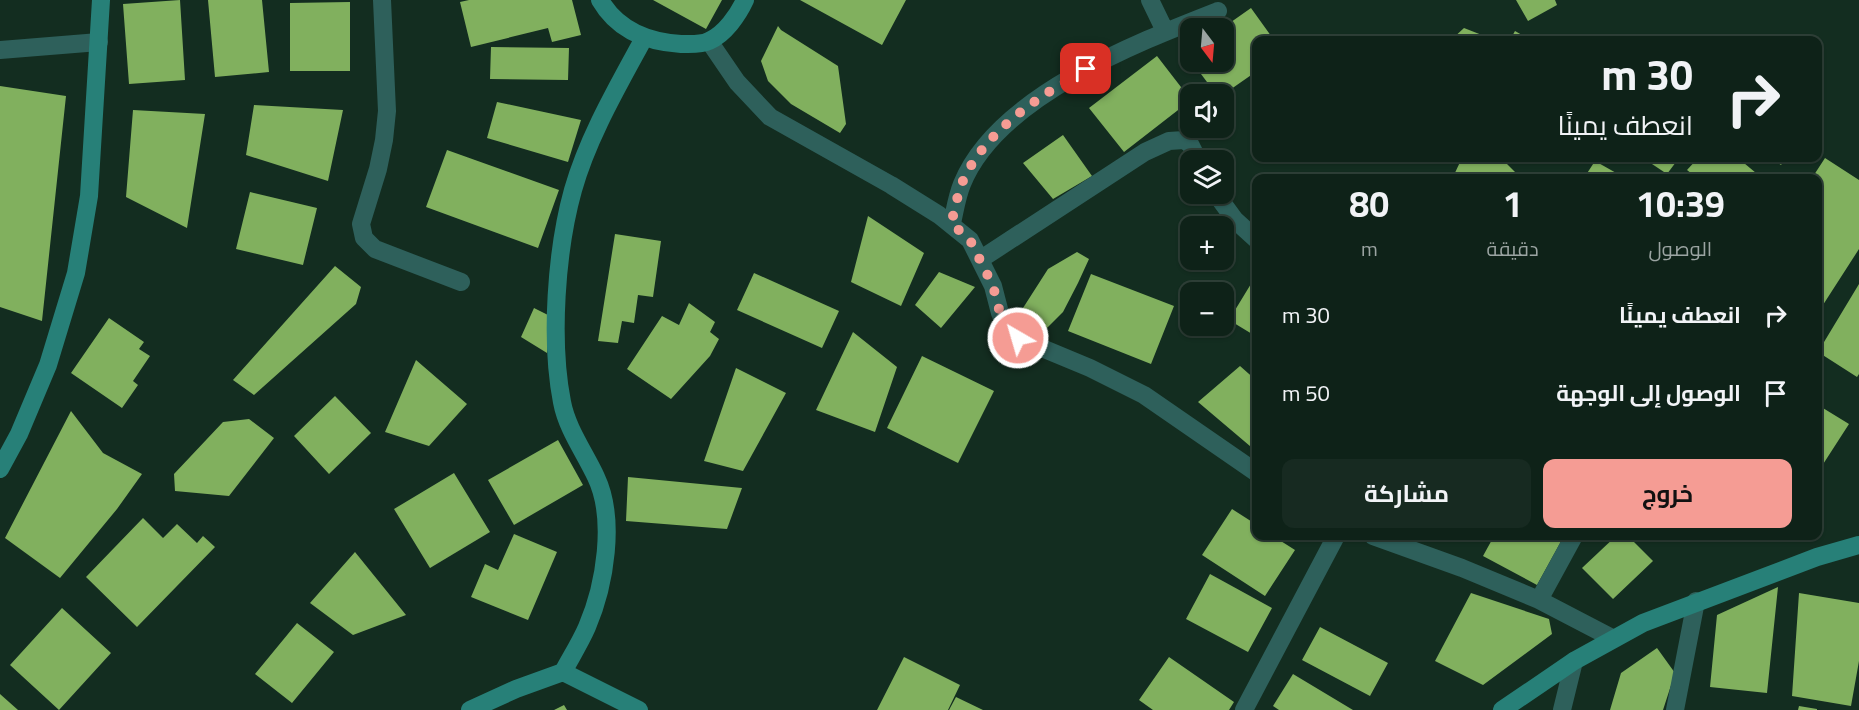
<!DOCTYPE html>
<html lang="ar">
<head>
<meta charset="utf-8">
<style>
	body { margin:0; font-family:Georgia,Cairo,serif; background:#172a21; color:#f1f3f6; direction:rtl; height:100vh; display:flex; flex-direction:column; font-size:22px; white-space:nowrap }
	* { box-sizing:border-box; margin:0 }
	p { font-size:20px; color:#9ba4a2 }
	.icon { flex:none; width:33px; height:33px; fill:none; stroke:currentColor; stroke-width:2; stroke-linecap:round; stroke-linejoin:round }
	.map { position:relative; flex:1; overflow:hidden; direction:ltr }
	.sheet { position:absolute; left:1252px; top:174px; width:570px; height:366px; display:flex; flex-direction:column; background:#0e2218; border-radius:12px; box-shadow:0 2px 4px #0004,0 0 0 2px #2e3f37; direction:rtl }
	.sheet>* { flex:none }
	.banner { position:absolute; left:1252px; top:36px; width:570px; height:126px; border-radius:12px; box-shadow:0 2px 4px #0004,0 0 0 2px #2e3f37; direction:rtl; background:#0e2218; color:#f1f3f6; overflow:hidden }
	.needle { width:39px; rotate:164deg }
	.tools { position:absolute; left:1180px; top:18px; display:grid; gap:12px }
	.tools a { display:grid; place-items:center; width:54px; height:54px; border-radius:12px; background:#0e2218; box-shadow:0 2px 4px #0004,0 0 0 2px #2e3f37; font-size:30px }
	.pin { position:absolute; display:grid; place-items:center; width:51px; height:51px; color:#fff; margin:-26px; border-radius:12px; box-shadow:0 3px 9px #0006 }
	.me { position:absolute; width:66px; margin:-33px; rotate:322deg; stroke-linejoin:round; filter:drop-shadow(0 0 4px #0008) }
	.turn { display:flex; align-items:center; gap:21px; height:126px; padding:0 30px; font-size:27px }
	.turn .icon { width:78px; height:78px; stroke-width:2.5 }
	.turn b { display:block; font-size:42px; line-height:51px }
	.eta { display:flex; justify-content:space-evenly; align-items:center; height:102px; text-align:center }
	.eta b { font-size:36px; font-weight:700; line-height:42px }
	.primary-button { display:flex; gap:12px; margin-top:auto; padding:12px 30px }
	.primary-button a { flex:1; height:69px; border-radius:12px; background:#f59c94; color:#111; font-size:24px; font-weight:700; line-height:69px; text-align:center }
	.primary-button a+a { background:#172a21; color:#f1f3f6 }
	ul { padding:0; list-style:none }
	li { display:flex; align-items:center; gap:18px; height:78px; padding:0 30px }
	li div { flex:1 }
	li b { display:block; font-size:22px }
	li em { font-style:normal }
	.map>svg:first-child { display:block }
	.building { fill:#81b05e }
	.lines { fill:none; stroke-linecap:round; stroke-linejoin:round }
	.street { stroke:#2e605b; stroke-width:18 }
	.secondary { stroke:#278078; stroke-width:18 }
	.route { stroke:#f59c94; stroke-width:10; stroke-dasharray:0 18 }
</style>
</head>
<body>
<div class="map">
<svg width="1859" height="710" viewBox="0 0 1859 710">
	<rect width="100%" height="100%" fill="#132d20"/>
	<path class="building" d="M180,0L185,80L129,84L123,4Z
		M208,0H262L269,72L215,77Z
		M469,0H572L581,35L552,42L548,28L471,47L460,2Z
		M653,0H722L706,29Z
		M800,0H906L882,45Z
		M1516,0H1555L1557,5L1528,21Z
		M350,2V71H290V3Z
		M1251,8L1274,40H1257V71L1224,94H1216L1192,62H1224V27Z
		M778,26L781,30L838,66L846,124L840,133L791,104L768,81L761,61Z
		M1464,28L1487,37L1485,40H1451Z
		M1515,31L1531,40H1510Z
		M1191,42V60L1182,48Z
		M491,47L569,48L568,80L490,79Z
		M1157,56L1191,100L1124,152L1089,108Z
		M0,86L66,96L42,321L0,307Z
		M497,102L581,120L568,162L487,138Z
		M254,105L343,110L328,181L246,155Z
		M133,110L205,114L187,228L126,197Z
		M1063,135L1092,176L1053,199L1023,163Z
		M447,150L559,190L538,248L426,207Z
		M1459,158H1501L1521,178H1439L1442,174L1453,177L1461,160Z
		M1643,158H1679L1667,174Z
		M1698,158H1738L1762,178H1697L1687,170Z
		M1771,158H1786L1781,165Z
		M1825,158L1859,180V249L1821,308L1818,306V178H1812Z
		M1595,161L1625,178H1584Z
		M250,192L317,208L303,265L236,249Z
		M868,216L924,253L901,306L851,282Z
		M615,234L661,241L653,297L638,295L634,323L622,321L618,343L598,341Z
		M1077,252L1089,259L1078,283L1063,312L1041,334L1024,320L1023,308L1048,269Z
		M335,266L361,287L356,304L254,395L233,380Z
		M939,272L975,287L941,328L915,305Z
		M754,273L839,311L822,348L737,310Z
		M1091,274L1174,306L1151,364L1068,331Z
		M1257,274V337L1229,320Z
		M1859,284V374L1857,377L1818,352Z
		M689,303L715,322L710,332L719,339L710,356L671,399L627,369L662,316L679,325Z
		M534,308L548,315L547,353L521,337Z
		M109,318L144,342L139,349L150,356L133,381L138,385L122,408L71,373Z
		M853,332L897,367L875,432L816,410Z
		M922,356L994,391L958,463L887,428Z
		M416,360L467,404L429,446L385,432Z
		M1240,366L1257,381V452L1198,402Z
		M736,368L786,393L743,471L704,461Z
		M335,396L371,433L329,474L294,436Z
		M1818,405L1849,424L1818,472Z
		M71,411L103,453L142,474L117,509L60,578L5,538Z
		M249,419L274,438L229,496L175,491L174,474L223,422Z
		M558,440L583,485L514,525L488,480Z
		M454,473L490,532L430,568L394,509Z
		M628,477L742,488L727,529L626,521Z
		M1232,509L1257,525V536H1273L1295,550L1265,596L1202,555Z
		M143,518L163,538L177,524L197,543L203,536L215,547L137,627L86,577Z
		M514,534L557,552L528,620L471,597L485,564L498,570Z
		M1494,536H1564L1537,585L1483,556Z
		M1616,536H1628L1653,561L1613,599L1582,568Z
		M355,552L406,615L353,635L310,603Z
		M1210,574L1272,608L1248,652L1186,619Z
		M1778,587L1767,693L1710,687L1717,615Z
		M1471,593L1549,619L1552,634L1483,685L1435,661Z
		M1799,593L1859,603V661L1851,706L1792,696Z
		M62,608L111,653L59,710L10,665Z
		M297,623L334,652L292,703L255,674Z
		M1320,627L1388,663L1370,696L1302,660Z
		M1657,648L1675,673L1663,710H1610L1621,673Z
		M904,657L960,685L948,710H877Z
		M1169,657L1234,702L1229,710H1153L1139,700Z
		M1293,674L1353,710H1279L1273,706Z
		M0,694L18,710H0Z
		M956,697L983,710H949Z
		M564,705L567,710H554Z
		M1799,706L1817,709V710H1798Z"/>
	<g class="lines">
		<path class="street" d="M382,0L387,111L384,140L378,169L361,224L364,238L375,249L461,282
			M1150,0L1165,31
			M709,41L737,82L770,117L891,185L939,215L970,240L993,286L1000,313L1006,327L1018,338L1090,368L1144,395L1257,473
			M0,50L99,42
			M1216,194L1235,220L1257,240
			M952,223C955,210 957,196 962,184C997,97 1136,43 1218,11
			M981,259L1145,152L1169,141L1184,140L1190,144L1198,160
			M1373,536L1462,568L1539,600L1612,638
			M1539,600L1574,536
			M1244,710L1336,536
			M1562,710L1574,661
			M1675,710L1696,601"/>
		<path class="secondary" d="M600,0C618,31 648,42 681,44C690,44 701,45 709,41C725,34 738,15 745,0
			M0,469L19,434L48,365L76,273L89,196L101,0
			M563,672L639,710
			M470,710L516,689L563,672C571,657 580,643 587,627C605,585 616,519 596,477C585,453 567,429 562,402C550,341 556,251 573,190C588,137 618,86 644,38
			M1502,710L1574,661L1643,623L1817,557L1859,545"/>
	</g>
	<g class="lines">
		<path class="route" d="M1018,338L1006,327L1000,313L993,286L970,240L951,223C955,210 957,196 962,183C985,130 1039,97 1086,69"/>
	</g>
</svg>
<div class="tools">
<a><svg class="needle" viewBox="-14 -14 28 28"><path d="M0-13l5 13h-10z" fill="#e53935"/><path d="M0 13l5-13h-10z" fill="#9ba4a2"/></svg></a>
<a><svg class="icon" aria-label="sound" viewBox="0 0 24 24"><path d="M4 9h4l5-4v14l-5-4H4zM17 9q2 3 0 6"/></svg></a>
<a><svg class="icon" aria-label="layers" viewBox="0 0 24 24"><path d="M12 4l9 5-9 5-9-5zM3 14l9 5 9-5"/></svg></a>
<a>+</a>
<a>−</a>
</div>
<div class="pin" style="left:1086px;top:69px;background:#d93025"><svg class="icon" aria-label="arrive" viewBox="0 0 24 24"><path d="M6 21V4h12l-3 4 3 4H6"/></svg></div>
<svg class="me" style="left:1018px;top:338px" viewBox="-20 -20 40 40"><circle r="17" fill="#f59c94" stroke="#fff" stroke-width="3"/><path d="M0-11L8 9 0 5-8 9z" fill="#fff"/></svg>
<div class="banner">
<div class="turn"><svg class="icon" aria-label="right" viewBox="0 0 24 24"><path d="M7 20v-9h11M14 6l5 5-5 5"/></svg><div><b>30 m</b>انعطف يمينًا</div></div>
</div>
<section class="sheet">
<div class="eta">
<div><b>10:39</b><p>الوصول</p></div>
<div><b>1</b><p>دقيقة</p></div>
<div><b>80</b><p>m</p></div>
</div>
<ul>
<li><svg class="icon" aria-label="right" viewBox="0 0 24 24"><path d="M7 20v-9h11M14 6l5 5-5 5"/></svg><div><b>انعطف يمينًا</b></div><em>30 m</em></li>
<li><svg class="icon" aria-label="arrive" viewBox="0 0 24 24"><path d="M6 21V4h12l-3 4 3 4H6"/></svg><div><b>الوصول إلى الوجهة</b></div><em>50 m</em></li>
</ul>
<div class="primary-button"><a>خروج</a><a>مشاركة</a></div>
</section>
</div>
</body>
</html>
